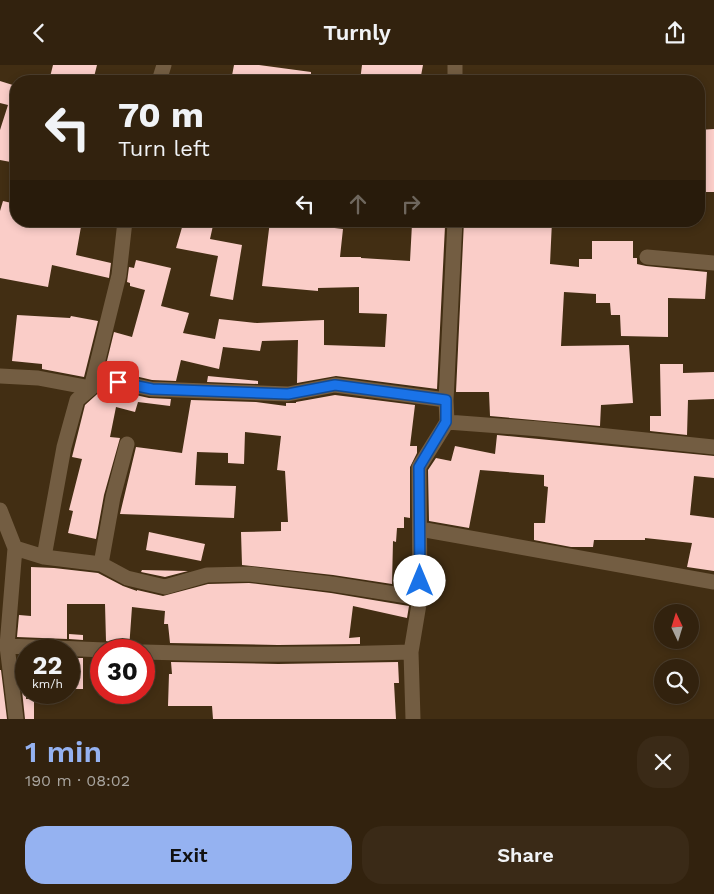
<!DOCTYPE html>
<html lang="en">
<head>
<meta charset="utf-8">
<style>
	body { margin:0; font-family:"Work Sans",sans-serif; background:#3a2a17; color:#f1f3f6; height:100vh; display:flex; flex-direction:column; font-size:19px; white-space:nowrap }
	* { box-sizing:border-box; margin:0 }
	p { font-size:16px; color:#a8a49e }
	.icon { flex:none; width:28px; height:28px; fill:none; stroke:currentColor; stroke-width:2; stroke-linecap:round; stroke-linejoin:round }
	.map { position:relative; height:654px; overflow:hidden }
	.sheet { display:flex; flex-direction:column; background:#32220e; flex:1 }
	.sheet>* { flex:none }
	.hud { position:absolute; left:10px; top:10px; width:695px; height:152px; border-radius:20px; box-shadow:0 2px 8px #0003,0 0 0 1px #4d3f2e; background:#32220e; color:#f1f3f6; overflow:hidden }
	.needle { width:32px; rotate:356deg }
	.controls { position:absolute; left:654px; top:539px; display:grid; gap:10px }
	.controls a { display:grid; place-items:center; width:45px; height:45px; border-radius:50%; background:#32220e; box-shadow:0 2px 8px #0003,0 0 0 1px #4d3f2e; font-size:25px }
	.speed { position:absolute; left:15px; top:574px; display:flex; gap:10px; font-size:25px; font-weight:700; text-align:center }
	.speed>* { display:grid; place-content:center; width:65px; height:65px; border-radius:50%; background:#32220e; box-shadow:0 2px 8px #0003,0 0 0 1px #4d3f2e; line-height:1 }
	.speed small { font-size:12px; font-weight:400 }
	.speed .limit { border:8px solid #d22; background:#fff; color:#111 }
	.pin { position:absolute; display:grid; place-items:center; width:42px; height:42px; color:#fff; margin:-21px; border-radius:10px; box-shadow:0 2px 8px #0006 }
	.me { position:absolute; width:55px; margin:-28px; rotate:0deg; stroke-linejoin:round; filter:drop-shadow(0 0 4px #0008) }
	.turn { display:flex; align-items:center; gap:18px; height:105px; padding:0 25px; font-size:22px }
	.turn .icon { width:65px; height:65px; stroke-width:2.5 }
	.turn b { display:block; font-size:35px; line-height:42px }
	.lanes { display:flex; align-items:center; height:48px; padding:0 25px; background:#0003; justify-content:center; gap:25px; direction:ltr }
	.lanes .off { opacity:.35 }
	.round { display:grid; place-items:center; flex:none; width:52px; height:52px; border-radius:20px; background:#3a2a17 }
	.headline { display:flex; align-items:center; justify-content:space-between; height:85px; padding:0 25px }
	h1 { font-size:30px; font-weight:600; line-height:38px; color:#95b2f1 }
	.cta { display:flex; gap:10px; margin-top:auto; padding:10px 25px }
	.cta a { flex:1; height:58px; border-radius:20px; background:#95b2f1; color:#111; font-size:20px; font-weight:600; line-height:58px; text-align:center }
	.cta a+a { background:#3a2a17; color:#f1f3f6 }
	header { display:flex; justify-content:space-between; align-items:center; height:65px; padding:0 25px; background:#32220e; font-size:22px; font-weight:600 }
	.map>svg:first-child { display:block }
	.building { fill:#facdc8 }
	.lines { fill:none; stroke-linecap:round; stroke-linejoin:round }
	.minor { stroke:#735d42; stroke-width:15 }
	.route-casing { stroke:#114b97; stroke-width:12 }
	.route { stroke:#1a73e8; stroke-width:9 }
</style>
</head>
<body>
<header><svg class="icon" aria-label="back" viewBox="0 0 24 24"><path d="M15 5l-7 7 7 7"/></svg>Turnly<svg class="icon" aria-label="share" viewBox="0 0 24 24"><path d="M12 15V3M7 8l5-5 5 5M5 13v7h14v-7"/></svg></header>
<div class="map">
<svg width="714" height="654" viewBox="0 0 714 654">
	<rect width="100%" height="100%" fill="#422e13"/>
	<path class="building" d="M53,0H97L93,16H49Z
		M234,0H259L311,7V16H231Z
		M362,0H423L420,16H360Z
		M0,16L16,21V98L0,95V65L8,40L0,38Z
		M714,64V127H699V65Z
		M3,136L16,139V156H82L76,190L111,198L109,213L52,200L48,222L0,213V146Z
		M192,156H214L210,174L242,180L233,235L210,231L218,191L176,183L183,159L191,161Z
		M270,156H310L309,160L343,164L340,192H361V193L410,196L412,159L445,161L437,324L336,311L297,318L298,275L262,276L260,286L223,282L219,304L181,295L176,316L152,315L105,304L114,267L132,272L145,225L130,221V218L127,217L129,202L134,203L136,195L171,203L161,241L189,248L183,268L215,274L219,254L257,258L324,255V280L385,282L387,249L359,248V222L318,223V226L262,221Z
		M464,156H552L550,199L579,202V194H592V176H633V193H637V199L646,201L707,207L705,234L668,233V272L621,271L620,250H611L610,238H596V229L564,227L561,281L629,280L633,338L601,340L600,361L490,351L489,327H456Z
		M17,250L70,253L71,251L98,256L84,312L42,304V299L12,296Z
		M660,299H683V308L714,307V334L688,335L687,370L650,366V351H661Z
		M208,311L258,316V319L207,317Z
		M104,323L149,333L171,334L170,341L138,337L135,347L116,342L110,372L120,373L104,430L96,474L68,468L73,446L69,445L82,394L72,392L85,340Z
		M335,330L415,340L410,381H417V388L410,402V453L404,452V463H397L396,477L393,476L392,519L333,510L242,500L241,467L281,466V457H288L285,406L277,405L281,371L245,367L244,399L228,398V388L197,387L195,420L236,421L234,453L120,449L136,382L182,388L191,335L256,337L286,341V338H296V337Z
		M497,370L714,391V413L694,411L690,450L714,453V506L687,502L692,478L645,473V475H594L593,482H571L534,475V458H545L548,422L544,421V410L480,405L469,463L429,456L428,405L436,393L451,396L455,381L495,389Z
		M149,467L205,479L201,496L146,485Z
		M31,502L54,503L98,508L123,521L137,526V525L163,531L208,519L249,518L331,528L409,541L407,553L353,541L349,573L360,572V579L278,580L170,578L168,559H164L165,546L132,542L129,584L114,583L110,577L106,576L105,539H67V574L17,572L19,550L31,551Z
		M142,505L188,506L165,512L141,507Z
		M69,569L83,570V575L69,574Z
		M69,593H83V624H69Z
		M171,597L278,599L398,597L399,618H394L396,654H213L212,641H168L169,609H172Z
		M0,605H1L7,654H0Z
		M20,606H26V634H34V654H25Z"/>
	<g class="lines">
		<path class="minor" d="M159,16L164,0
			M455,16V0
			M647,192L714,198
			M0,311L38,313L91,323L101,313L151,324L288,329L335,320L446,335
			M447,357L540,364L714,382
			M0,445L15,483L7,581L16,654
			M420,464L714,517
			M15,483L44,492L101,499L127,513L165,522L207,510L249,509L332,519L420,533
			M44,492L64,382L77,335L91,323L119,210L125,156
			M101,499L113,432L127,379
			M7,581L105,585
			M144,587C233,590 322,590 411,587
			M413,654L411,587L420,533L419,402L447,357L446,335L455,156"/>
	</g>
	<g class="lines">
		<g class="route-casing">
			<path id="route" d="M118,317L152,324L288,329L335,320L446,335V357L419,402L420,516"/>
		</g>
		<use href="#route" class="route"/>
	</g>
</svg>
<div class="controls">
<a><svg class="needle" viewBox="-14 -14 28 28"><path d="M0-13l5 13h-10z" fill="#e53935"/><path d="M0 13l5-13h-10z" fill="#a8a49e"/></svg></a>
<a><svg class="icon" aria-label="search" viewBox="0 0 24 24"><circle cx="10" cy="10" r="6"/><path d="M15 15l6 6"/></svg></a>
</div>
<div class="speed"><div>22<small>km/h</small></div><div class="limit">30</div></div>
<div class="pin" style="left:118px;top:317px;background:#d93025"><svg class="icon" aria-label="arrive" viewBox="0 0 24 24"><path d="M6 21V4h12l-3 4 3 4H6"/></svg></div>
<svg class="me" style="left:420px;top:516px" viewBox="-20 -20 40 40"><circle r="19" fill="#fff"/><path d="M0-13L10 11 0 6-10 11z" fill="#1a73e8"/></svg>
<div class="hud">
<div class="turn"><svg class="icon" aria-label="left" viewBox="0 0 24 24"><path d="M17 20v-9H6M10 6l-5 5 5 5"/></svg><div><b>70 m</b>Turn left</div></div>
<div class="lanes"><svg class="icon" aria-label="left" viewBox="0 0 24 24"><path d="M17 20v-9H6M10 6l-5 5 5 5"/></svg><svg class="icon off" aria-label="ahead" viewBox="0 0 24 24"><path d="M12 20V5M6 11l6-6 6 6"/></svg><svg class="icon off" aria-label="right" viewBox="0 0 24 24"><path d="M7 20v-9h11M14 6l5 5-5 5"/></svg></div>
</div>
</div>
<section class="sheet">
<div class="headline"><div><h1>1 min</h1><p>190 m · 08:02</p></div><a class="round"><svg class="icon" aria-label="close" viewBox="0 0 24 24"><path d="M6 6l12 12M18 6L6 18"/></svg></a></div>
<div class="cta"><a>Exit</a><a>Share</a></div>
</section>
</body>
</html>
